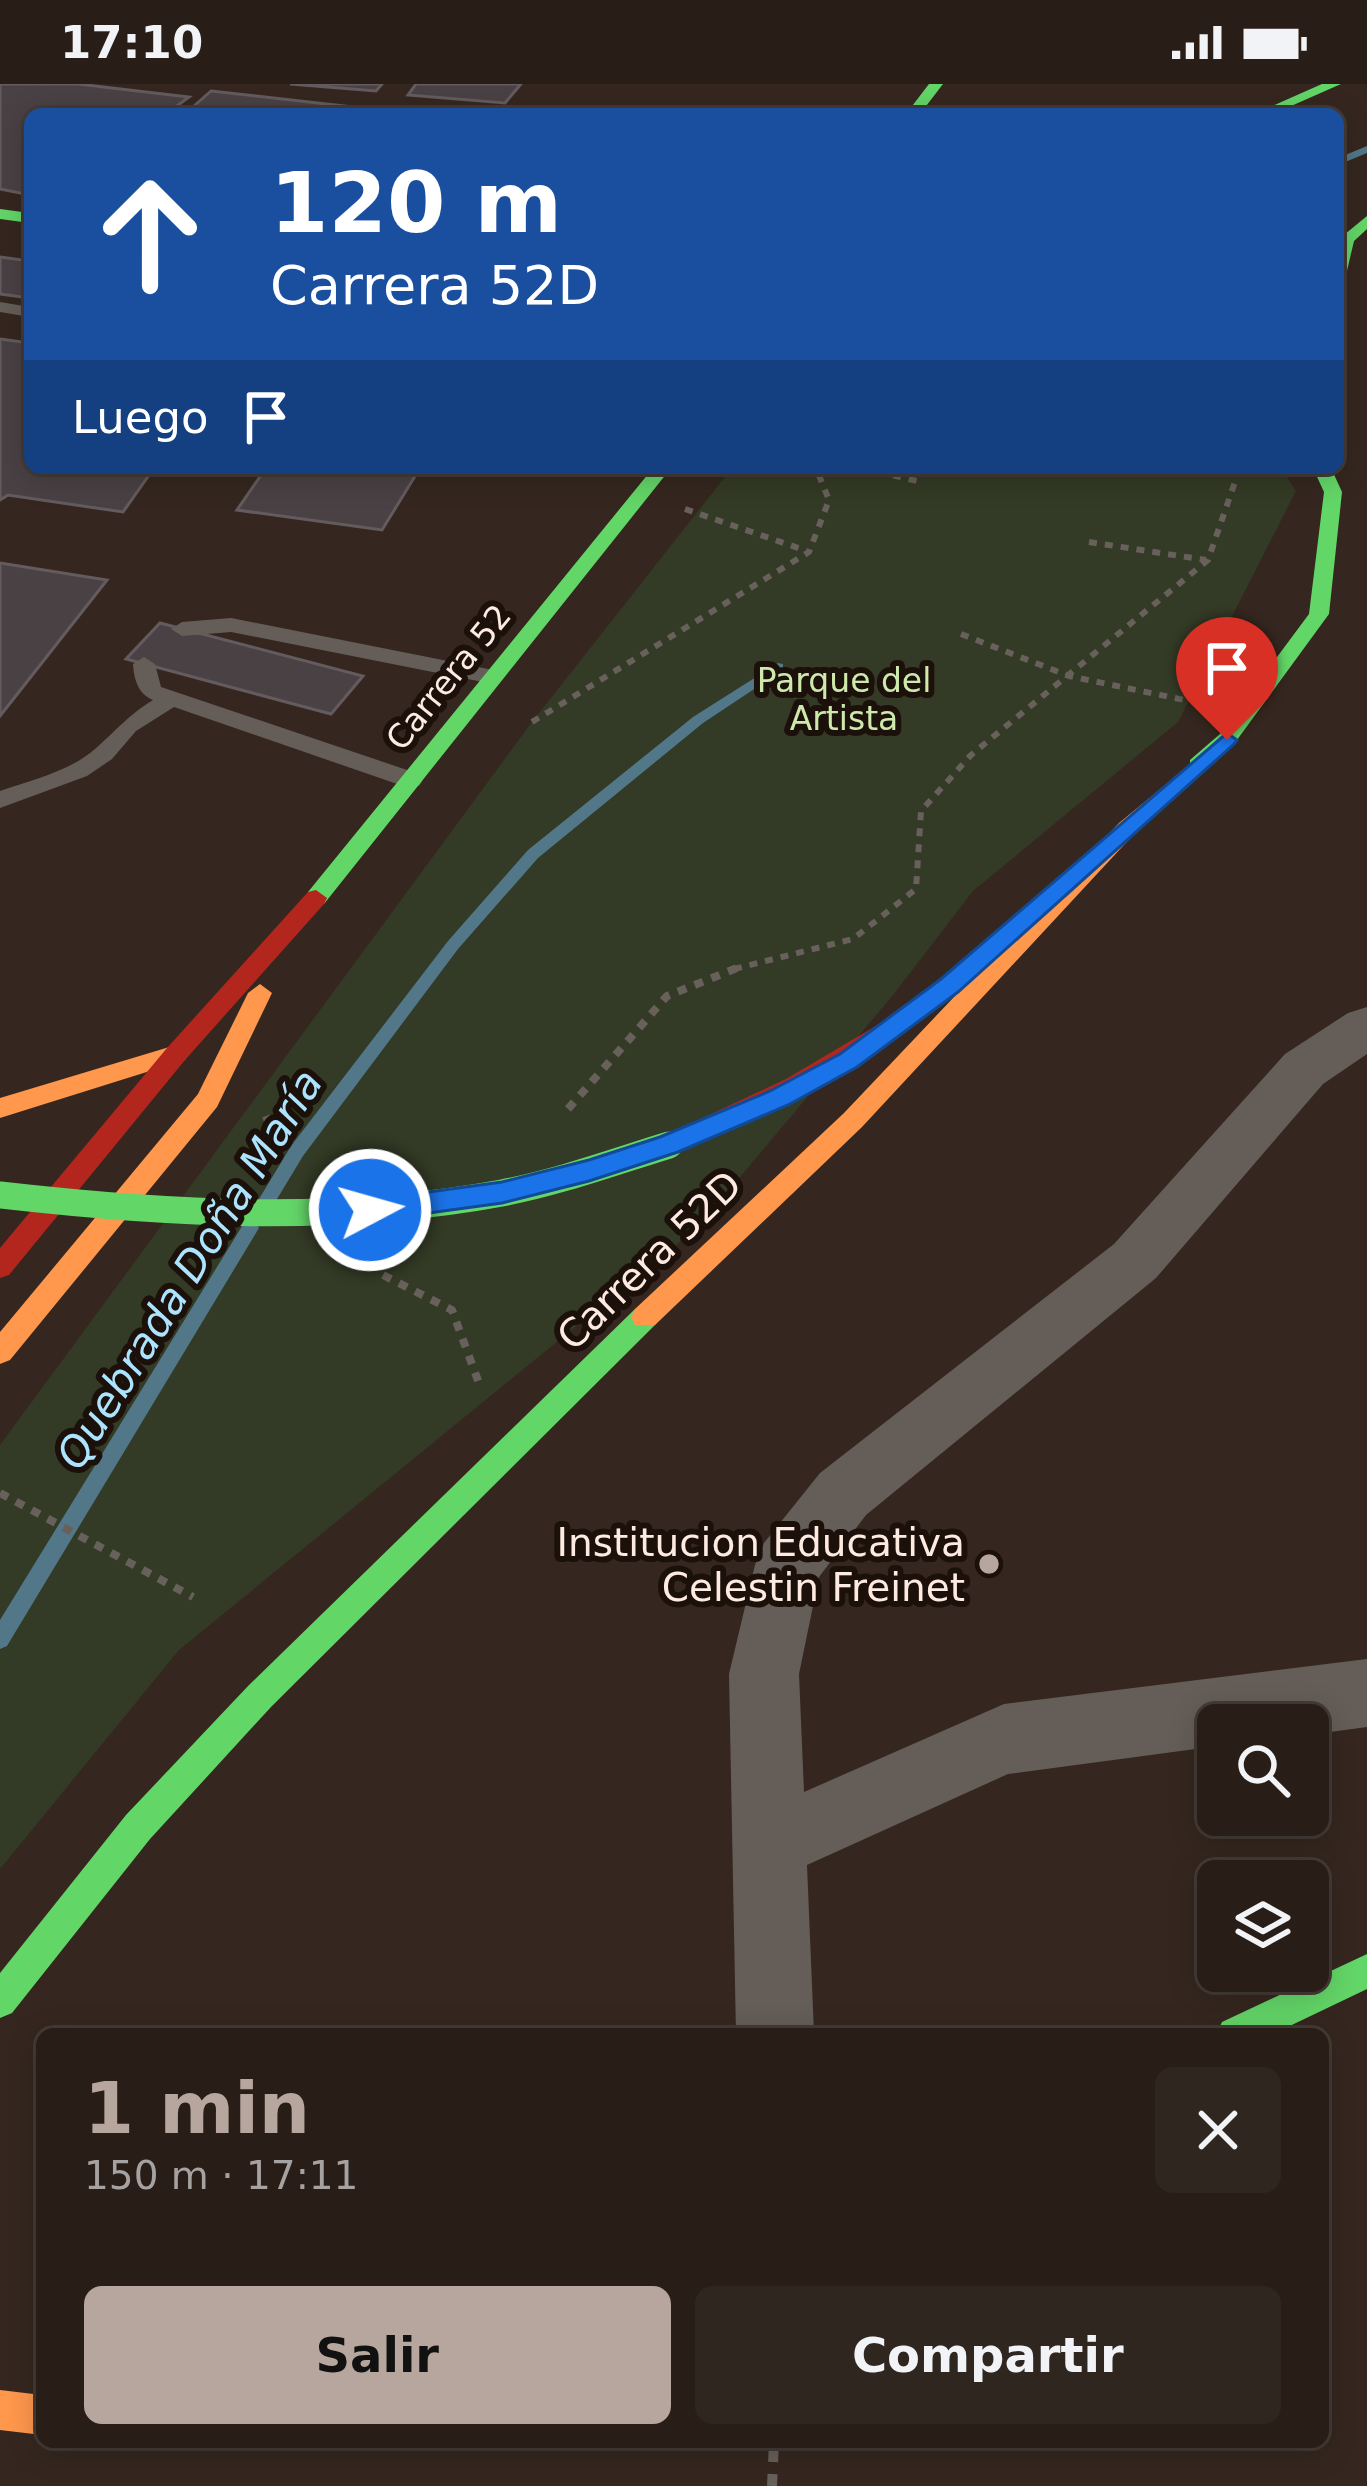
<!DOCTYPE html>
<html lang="es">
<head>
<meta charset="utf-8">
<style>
	body { margin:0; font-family:"DejaVu Sans",sans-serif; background:#302620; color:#f1f3f6; height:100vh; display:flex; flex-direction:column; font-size:45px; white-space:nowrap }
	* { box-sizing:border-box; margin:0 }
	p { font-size:39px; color:#a5a2a1 }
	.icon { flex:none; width:66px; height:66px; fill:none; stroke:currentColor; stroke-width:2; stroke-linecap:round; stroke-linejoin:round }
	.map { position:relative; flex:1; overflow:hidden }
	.sheet { position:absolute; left:36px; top:1944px; width:1293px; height:420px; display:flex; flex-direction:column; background:#281d17; border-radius:18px; box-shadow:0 6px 30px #0003,0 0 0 3px #443b36 }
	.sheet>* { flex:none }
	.guide { position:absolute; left:24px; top:24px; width:1320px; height:366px; border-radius:18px; box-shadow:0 6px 30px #0003,0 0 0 3px #443b36; background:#1a4fa0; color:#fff; overflow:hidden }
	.fabs { position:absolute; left:1197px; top:1620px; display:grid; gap:24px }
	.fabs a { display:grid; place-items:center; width:132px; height:132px; border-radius:18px; background:#281d17; box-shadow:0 6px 30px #0003,0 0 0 3px #443b36; font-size:60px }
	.pin { position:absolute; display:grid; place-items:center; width:102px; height:102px; color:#fff; margin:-123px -51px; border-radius:50% 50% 50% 0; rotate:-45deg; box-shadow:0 0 12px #0007 }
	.pin .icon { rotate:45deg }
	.me { position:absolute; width:132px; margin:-66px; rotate:84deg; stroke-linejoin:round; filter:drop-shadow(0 0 9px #0008) }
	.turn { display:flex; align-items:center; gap:42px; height:252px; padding:0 48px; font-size:54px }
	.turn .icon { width:156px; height:156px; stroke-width:2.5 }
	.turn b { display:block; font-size:84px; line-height:102px }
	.then { display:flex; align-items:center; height:114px; padding:0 48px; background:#0003; gap:24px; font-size:45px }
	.round { display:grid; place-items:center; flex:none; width:126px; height:126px; border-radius:18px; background:#302620 }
	.headline { display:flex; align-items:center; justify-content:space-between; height:204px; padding:0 48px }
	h1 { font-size:72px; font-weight:700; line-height:90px; color:#b7a69e }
	.cta { display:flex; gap:24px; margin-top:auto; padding:24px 48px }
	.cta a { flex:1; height:138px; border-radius:18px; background:#b7a69e; color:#111; font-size:48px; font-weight:700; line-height:138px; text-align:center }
	.cta a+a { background:#302620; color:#f1f3f6 }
	.status { display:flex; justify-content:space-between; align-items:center; height:84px; padding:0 60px; background:#281d17; direction:ltr }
	.status svg { height:33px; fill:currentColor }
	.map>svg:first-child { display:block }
	.green { fill:#333a25 }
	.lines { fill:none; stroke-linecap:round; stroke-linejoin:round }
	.stream { fill:#527789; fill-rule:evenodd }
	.building { fill:#4a4144; stroke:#645b5e; stroke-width:3 }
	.path-far2 { stroke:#68605a; stroke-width:6; stroke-dasharray:8 8; stroke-linecap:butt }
	.path-far1 { stroke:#68605a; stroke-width:8; stroke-dasharray:9 9; stroke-linecap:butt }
	.path { stroke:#68605a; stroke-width:10; stroke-dasharray:12 12; stroke-linecap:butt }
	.lane { fill:#655e58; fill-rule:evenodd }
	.street { fill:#655e58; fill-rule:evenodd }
	.fast { fill:#63d668; fill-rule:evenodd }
	.slow { fill:#ff974d; fill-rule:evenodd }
	.jam { fill:#b3261e; fill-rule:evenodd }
	.fast-bridge { stroke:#63d668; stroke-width:27 }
	.route { fill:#1a73e8; stroke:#114b97; stroke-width:3 }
	.poi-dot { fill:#b7a69e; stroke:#1c100a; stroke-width:4.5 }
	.labels { text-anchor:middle; stroke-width:12; stroke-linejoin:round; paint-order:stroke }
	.far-street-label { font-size:33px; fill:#fdebe2; stroke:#1c100a }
	.far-park-label { font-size:33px; fill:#cde9ac; stroke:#1c100a }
	.street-label { font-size:39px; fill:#fdebe2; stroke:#1c100a }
	.poi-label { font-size:39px; fill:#fdebe2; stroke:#1c100a; text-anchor:end }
	.water-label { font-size:42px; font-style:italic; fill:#ace4ff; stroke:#1c100a }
</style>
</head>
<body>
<div class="status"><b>17:10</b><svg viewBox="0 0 49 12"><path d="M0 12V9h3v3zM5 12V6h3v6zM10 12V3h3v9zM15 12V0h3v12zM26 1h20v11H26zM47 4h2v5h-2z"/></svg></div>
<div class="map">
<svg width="1367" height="2402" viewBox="0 0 1367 2402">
	<rect width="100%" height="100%" fill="#35271f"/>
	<path class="green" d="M732,384H1281L1296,407L1178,638L973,807L893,911L699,1142L179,1566L0,1785V1361L532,638Z"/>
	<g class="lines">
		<path class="stream" d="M1367,62V69L1338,81V74Z
			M778,579L783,580V586L703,639L538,774L458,865L303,1072L274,1120H262L259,1115L291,1062L448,857L528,766L693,633Z
			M250,1137L256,1139L259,1144L256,1149L7,1562L0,1565V1536L244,1139Z"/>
	</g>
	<path class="building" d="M0,0H78L189,13L166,30H30V111L0,105Z
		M290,0H382L376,7Z
		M416,0H521L505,19L408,11Z
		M211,7L415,30H185Z
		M0,173L30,177V214L0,210Z
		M0,255L30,259V384H154L123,428L8,411L0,416Z
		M266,384H420L382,446L237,426Z
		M0,479L107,496L0,632Z
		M160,539L363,592L331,630L126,575Z"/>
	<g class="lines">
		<path class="path-far2" d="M862,384L921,398
			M685,425L807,467
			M1089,458L1206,476
			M961,550L1069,592L1189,617
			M532,638L809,468L829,416L816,384
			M734,885L853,855L916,805L921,727L971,671L1208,476L1235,398L1232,384"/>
		<path class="path-far1" d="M568,1025L667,912L742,882
			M266,1032L280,1068
			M383,1191L452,1226L480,1302
			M0,1409L193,1513"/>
		<path class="path" d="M772,2402L774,2358"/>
		<path class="lane" d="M0,218L30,223V233L0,228Z
			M231,534L493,586L504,593L493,600L231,548L182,552L171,545L182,538Z
			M144,573L155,580L161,603L419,690L423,696L419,702H403L174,623L136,647L112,675L87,692L0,724V707C32,696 70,687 95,665C117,646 127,632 153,616C138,610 134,595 133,580Z"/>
		<path class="street" d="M1367,923V970L1323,1000L1156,1194L866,1431L819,1493L799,1590L804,1708L1004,1620L1367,1575V1643L1308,1651V1641H1218V1662L1008,1690L807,1781L814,1950H736L729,1590L755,1481L764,1459L820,1389L1114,1160L1285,970L1348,929Z"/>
		<path class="fast" d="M929,0H943L920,30H906Z
			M1322,0H1341L1273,30H1254Z
			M0,125L30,129V139L0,135Z
			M1367,132V145L1354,157L1346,191L1338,196L1339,155Z
			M653,384H671L324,820H308V808Z
			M1313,384H1331L1342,408L1329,530L1234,660L1206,686H1190V676L1220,650L1309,530L1324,408Z
			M645,1222L655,1225L659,1233L655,1241L271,1623L150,1755L12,1929L0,1934V1889L126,1731L249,1601L635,1225Z
			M1367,1870V1905L1273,1950H1216L1222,1938Z"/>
		<path class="slow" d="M1198,674L1206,676V686L1135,749L862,1043L655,1241H635L631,1233L635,1225L844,1029L1119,739Z
			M260,900L272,909L217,1023L10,1276L0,1280V1248L198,1010L248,909Z
			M176,961L185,964L188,970L185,976L0,1034V1014Z
			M0,2306L42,2311V2351L0,2346Z"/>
		<path class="jam" d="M316,806L327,814L324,820L185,976L9,1191L0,1194V1164L167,964L308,808Z
			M913,920L921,923L925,929L921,935L804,1009L678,1068H660L656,1061L660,1054L786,995Z"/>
		<path class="fast-bridge" d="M0,1111C167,1130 335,1140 502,1109C559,1098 614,1078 669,1061"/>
	</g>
	<path class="route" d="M1227,649L1237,656L1234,660L958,908L857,983L788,1021L678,1068L589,1097L502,1119L370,1137L361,1134L357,1126L370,1116L502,1098L589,1076L660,1053L770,1007L840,970L941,895Z"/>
	<circle class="poi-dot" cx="989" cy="1480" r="12"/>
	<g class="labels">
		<g class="far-street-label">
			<text transform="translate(448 593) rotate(-51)" y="12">Carrera 52</text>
		</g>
		<g class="far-park-label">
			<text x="844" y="608">Parque del<tspan x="844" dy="38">Artista</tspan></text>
		</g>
		<g class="street-label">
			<text transform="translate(649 1176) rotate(-44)" y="14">Carrera 52D</text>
		</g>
		<g class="poi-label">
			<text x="965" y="1472">Institucion Educativa<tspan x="965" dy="45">Celestin Freinet</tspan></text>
		</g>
		<g class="water-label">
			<text transform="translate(189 1185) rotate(-58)" y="15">Quebrada Doña María</text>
		</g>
	</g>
</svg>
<div class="fabs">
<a><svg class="icon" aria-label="search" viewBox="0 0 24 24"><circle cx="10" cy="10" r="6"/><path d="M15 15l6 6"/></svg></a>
<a><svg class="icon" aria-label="layers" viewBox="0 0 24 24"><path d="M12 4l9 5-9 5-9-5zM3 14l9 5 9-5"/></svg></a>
</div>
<div class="pin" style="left:1227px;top:656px;background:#d93025"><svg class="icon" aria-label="arrive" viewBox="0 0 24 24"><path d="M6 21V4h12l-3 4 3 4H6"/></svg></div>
<svg class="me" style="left:370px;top:1126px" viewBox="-20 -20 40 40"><circle r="17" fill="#1a73e8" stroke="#fff" stroke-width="3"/><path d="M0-11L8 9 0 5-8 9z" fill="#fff"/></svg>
<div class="guide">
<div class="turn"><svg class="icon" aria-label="ahead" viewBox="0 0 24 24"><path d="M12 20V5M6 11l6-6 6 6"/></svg><div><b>120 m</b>Carrera 52D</div></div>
<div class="then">Luego<svg class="icon" aria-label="arrive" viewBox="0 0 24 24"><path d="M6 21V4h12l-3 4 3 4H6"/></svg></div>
</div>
<section class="sheet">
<div class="headline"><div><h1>1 min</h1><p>150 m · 17:11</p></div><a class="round"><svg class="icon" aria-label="close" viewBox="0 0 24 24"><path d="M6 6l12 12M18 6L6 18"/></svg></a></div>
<div class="cta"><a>Salir</a><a>Compartir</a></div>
</section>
</div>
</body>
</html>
